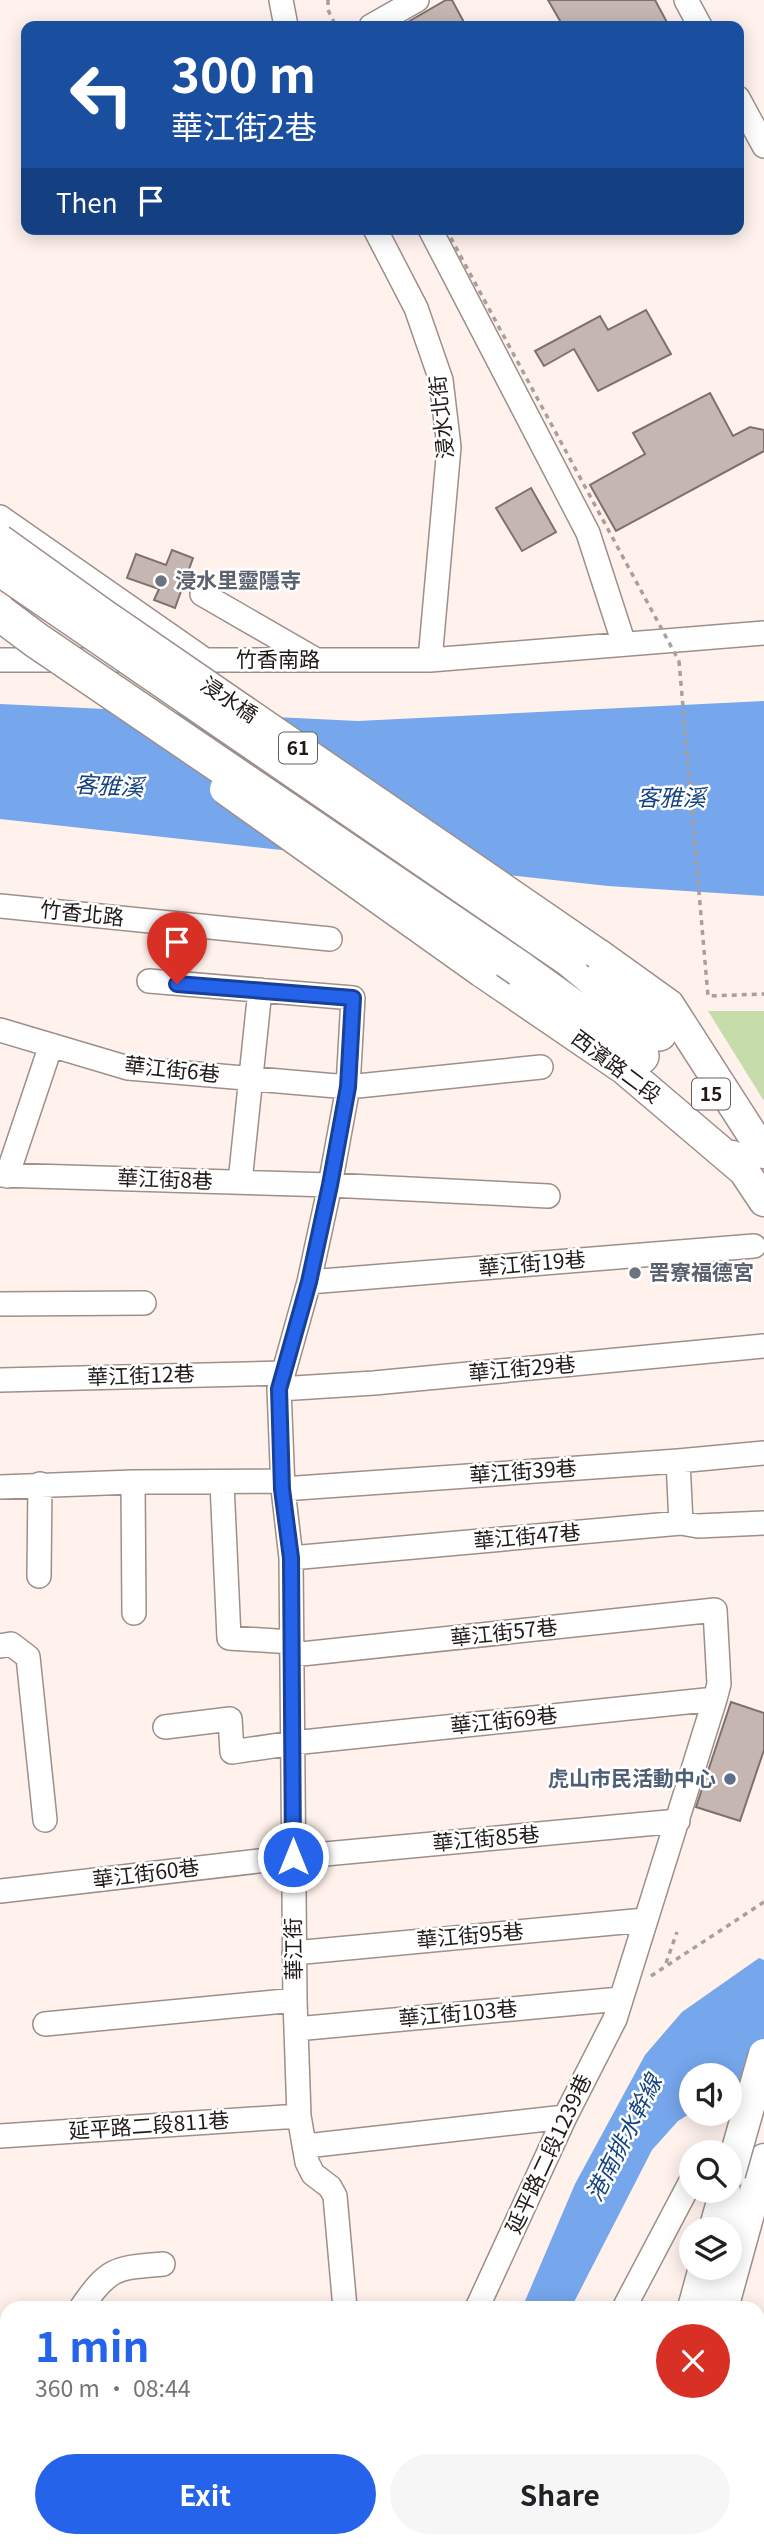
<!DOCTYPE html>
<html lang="en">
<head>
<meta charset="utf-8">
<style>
	body { margin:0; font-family:Georgia,"Noto Sans TC",serif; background:#f6f6f6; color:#202124; height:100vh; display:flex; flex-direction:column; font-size:26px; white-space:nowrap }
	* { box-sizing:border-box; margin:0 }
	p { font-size:23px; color:#757577 }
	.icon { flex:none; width:38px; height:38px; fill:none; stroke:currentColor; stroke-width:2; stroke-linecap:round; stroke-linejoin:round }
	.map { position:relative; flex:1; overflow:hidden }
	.panel { position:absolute; left:0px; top:2301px; width:765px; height:247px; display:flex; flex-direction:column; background:#fff; border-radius:21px 21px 0 0; box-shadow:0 4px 18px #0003 }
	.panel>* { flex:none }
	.hud { position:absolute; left:21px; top:21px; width:723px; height:214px; border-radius:14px; box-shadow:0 4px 18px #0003; background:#1a4fa0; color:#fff; overflow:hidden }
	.controls { position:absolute; left:679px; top:2063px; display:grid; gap:14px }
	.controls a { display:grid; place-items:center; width:63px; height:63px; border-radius:50%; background:#fff; box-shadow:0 4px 18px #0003; font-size:35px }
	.pin { position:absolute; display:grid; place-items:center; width:60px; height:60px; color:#fff; margin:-72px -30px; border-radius:50% 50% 50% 0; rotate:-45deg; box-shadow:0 0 7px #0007 }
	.pin .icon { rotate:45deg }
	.me { position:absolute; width:77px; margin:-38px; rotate:0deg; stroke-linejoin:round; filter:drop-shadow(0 0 5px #0008) }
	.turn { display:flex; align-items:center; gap:24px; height:147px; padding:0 35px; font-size:32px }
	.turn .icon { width:91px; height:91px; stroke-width:2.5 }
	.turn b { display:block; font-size:49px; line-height:60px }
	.then { display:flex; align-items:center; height:66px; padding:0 35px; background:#0003; gap:14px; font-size:26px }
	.round { display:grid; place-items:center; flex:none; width:74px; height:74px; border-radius:37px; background:#f6f6f6 }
	.head { display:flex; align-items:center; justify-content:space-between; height:119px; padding:0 35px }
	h1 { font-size:42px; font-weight:700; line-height:52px; color:#2563eb }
	.primary-button { display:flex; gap:14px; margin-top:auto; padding:14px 35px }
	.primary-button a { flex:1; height:80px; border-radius:42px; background:#2563eb; color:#fff; font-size:28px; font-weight:700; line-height:80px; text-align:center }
	.primary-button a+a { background:#f6f6f6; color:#202124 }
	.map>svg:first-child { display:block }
	.green { fill:#c6dcab }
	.water { fill:#76a6ec }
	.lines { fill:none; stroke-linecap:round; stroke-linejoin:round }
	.stream { stroke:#76a6ec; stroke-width:6 }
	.building { fill:#c5b6b1; stroke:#7e716c; stroke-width:2 }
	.minor-casing { stroke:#9d8f8a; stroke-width:26 }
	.major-casing { stroke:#9d8f8a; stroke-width:33 }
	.highway-casing { stroke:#9d8f8a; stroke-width:38 }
	.path { stroke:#a99f9b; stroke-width:3.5; stroke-dasharray:5 5; stroke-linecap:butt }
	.minor { stroke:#fff; stroke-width:23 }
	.major { stroke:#fff; stroke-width:30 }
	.highway { stroke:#fff; stroke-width:35 }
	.major-bridge-casing { stroke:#9d8f8a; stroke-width:33; stroke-linecap:butt }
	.highway-bridge-casing { stroke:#9d8f8a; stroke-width:38; stroke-linecap:butt }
	.path-bridge { stroke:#a99f9b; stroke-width:3.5; stroke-dasharray:5 5; stroke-linecap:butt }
	.major-bridge { stroke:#fff; stroke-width:30 }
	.highway-bridge { stroke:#fff; stroke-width:35 }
	.route-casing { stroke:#184099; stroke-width:18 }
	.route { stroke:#2563eb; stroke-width:12 }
	.worship-dot { fill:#6b7280; stroke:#fff; stroke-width:2.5 }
	.service-dot { fill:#5c6f8a; stroke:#fff; stroke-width:2.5 }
	.labels { text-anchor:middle; stroke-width:5; stroke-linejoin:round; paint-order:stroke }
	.shield { fill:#fff; stroke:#635f5e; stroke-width:2 }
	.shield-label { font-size:19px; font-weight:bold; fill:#201b19 }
	.street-label { font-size:21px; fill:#201b19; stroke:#fff }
	.worship-label { font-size:21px; font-weight:bold; fill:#5b616d; stroke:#fff; text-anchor:start }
	.service-label { font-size:21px; font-weight:bold; fill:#4e5e75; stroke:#fff; text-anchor:end }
	.water-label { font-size:23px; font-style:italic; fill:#154381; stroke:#fff }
</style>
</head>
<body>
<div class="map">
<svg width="764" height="2547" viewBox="0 0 764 2547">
	<rect width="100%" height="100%" fill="#fff2ed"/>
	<path class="green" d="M708,1011H764V1101Z"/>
	<path class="water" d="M764,701V896L608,886L0,819V704L358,721Z
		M759,1958L764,1960V2078L730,2092V2076H691V2113L678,2121L652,2150L571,2308H522L575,2184L645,2055L682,2012Z"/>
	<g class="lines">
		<path class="stream" d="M551,2547L554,2541"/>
	</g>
	<path class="building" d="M446,0H452L466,26H401Z
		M548,0H655L669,26H563Z
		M646,310L671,354L598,391L574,349L544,366L535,351L600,316L608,330Z
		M710,393L733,436L750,427L764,430V451L616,531L590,485L645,454L633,433Z
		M531,488L556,532L522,551L496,508Z
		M172,550L193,558L175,608L154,600L159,589L127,578L136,554L166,565Z
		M731,1702L764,1713V1750L740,1821L696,1807Z"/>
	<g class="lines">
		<g class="minor-casing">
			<path id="minor" d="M281,0L286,26
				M686,0L700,26
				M371,26L417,0
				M738,98L764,146
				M375,229L416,308L441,380L449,447L430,660
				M430,229L588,533L624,644
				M0,517L205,660
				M202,594L313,658
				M0,660H133
				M168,660H430L764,633
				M0,906L330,939
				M149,981L353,998L348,1087L330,1185L309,1282L279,1389L283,1489L291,1558L295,2000L299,2116L307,2162L313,2174L330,2187L335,2196L345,2308
				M0,1030L128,1068L348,1087L541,1067
				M0,1175L330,1185L548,1196
				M7,1176L51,1045
				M240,1182L260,990
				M309,1282L754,1246
				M0,1304L144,1303
				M0,1380L283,1373
				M279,1389L374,1383L764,1346
				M678,1461L681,1523
				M133,1482L134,1613
				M222,1483L229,1638L292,1642
				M0,1487L133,1482L282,1481
				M283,1489L678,1461L764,1453
				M291,1558L681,1523L698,1526L764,1523
				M39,1576L40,1484
				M0,1646L11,1644L28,1657L45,1820
				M292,1655L715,1610L719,1684L715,1699L615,2019L565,2117L477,2308
				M165,1727L230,1719L232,1752L293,1743L715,1699
				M0,1891L293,1857L678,1821
				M294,1953L645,1920
				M45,2024L295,2000
				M296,2029L620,1999
				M0,2136L299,2116
				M306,2146L565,2117
				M81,2308C109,2267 116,2268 163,2264
				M624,2308L691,2181
				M0,2457H7
				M368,2541V2547
				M387,2547L389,2541
				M499,2547L502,2541"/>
		</g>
		<g class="major-casing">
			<path id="major" d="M598,954L669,1005L764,1153
				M482,972L624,1069L744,1171
				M732,1156L744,1171L764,1201
				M714,2230L725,2191
				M693,2308L704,2268
				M723,2308L764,2159
				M630,2547L631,2541
				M657,2547L659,2541"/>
		</g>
		<g class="highway-casing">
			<path id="highway" d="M570,959L659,1033
				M520,969L641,1056"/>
		</g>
		<path class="path" d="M328,0V10L336,26
			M679,661L708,996L764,994
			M666,1963L677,1932
			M651,1976L764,1902"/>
		<use href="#minor" class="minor"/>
		<use href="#major" class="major"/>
		<use href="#highway" class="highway"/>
		<g class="major-bridge-casing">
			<path id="major-bridge" d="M0,540L103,614L598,954
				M225,789L482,972
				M730,2174L764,2054"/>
		</g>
		<g class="highway-bridge-casing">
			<path id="highway-bridge" d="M0,568L570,959
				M0,613L36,640L520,969"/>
		</g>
		<path class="path-bridge" d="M446,229L679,661"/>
		<use href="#major-bridge" class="major-bridge"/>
		<use href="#highway-bridge" class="highway-bridge"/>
	</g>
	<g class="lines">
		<g class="route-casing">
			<path id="route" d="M177,984L353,998L348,1087L330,1185L309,1282L279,1389L282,1489L291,1558L293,1857"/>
		</g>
		<use href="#route" class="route"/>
	</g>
	<g class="worship-dot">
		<circle cx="161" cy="581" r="7"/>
		<circle cx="635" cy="1273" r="7"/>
	</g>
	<circle class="service-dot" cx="730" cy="1779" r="7"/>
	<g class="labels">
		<g class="shield">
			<rect x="279" y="732.5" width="38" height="31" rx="5"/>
			<rect x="692" y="1078.5" width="38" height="31" rx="5"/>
		</g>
		<g class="shield-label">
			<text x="298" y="755">61</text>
			<text x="711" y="1101">15</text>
		</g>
		<g class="street-label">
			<text transform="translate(442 417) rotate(-96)" y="7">浸水北街</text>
			<text x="278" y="667">竹香南路</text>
			<text transform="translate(229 700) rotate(34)" y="7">浸水橋</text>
			<text transform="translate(82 914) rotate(6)" y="7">竹香北路</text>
			<text transform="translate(616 1067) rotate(37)" y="7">西濱路二段</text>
			<text transform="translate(172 1070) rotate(6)" y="7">華江街6巷</text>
			<text transform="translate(165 1180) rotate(2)" y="7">華江街8巷</text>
			<text transform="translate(532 1264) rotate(-5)" y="7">華江街19巷</text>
			<text transform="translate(522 1369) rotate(-5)" y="7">華江街29巷</text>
			<text transform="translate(141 1376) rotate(-2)" y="7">華江街12巷</text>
			<text transform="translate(523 1472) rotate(-4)" y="7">華江街39巷</text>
			<text transform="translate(527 1537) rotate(-5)" y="7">華江街47巷</text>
			<text transform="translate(504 1633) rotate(-6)" y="7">華江街57巷</text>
			<text transform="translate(504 1721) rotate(-6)" y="7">華江街69巷</text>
			<text transform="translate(486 1839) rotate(-5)" y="7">華江街85巷</text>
			<text transform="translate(146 1874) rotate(-7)" y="7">華江街60巷</text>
			<text transform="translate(470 1936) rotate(-5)" y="7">華江街95巷</text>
			<text transform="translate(294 1949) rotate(-91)" y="7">華江街</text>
			<text transform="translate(458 2014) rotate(-5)" y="7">華江街103巷</text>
			<text transform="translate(149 2126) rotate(-4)" y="7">延平路二段811巷</text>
			<text transform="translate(549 2154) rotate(-65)" y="7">延平路二段1239巷</text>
		</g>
		<g class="worship-label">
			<text x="175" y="588">浸水里靈隱寺</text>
			<text x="649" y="1280">罟寮福德宮</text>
		</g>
		<g class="service-label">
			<text x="716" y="1786">虎山市民活動中心</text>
		</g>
		<g class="water-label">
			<text transform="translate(109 786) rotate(3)" y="8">客雅溪</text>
			<text x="671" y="806">客雅溪</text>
			<text transform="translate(624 2138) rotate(-63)" y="8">港南排水幹線</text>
		</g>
	</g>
</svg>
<div class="controls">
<a><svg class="icon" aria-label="sound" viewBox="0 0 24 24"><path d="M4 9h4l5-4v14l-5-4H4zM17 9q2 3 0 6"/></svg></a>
<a><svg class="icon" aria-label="search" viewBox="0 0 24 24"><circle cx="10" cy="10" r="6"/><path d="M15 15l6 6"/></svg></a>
<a><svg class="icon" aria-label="layers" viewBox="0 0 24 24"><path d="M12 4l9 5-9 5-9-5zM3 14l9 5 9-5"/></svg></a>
</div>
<div class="pin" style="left:177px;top:984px;background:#d93025"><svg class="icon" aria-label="arrive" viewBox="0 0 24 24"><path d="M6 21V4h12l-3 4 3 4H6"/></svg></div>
<svg class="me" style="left:293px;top:1857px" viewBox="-20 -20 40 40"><circle r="17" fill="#2563eb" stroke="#fff" stroke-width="3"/><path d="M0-11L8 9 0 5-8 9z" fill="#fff"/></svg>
<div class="hud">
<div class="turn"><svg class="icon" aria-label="left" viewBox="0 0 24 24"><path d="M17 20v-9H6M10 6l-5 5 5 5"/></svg><div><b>300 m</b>華江街2巷</div></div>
<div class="then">Then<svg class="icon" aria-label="arrive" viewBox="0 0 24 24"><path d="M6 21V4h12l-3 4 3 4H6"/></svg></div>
</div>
<section class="panel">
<div class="head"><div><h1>1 min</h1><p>360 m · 08:44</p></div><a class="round" style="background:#d93025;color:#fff"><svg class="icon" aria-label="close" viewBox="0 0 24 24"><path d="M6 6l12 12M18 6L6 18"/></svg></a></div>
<div class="primary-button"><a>Exit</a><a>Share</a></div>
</section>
</div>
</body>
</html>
